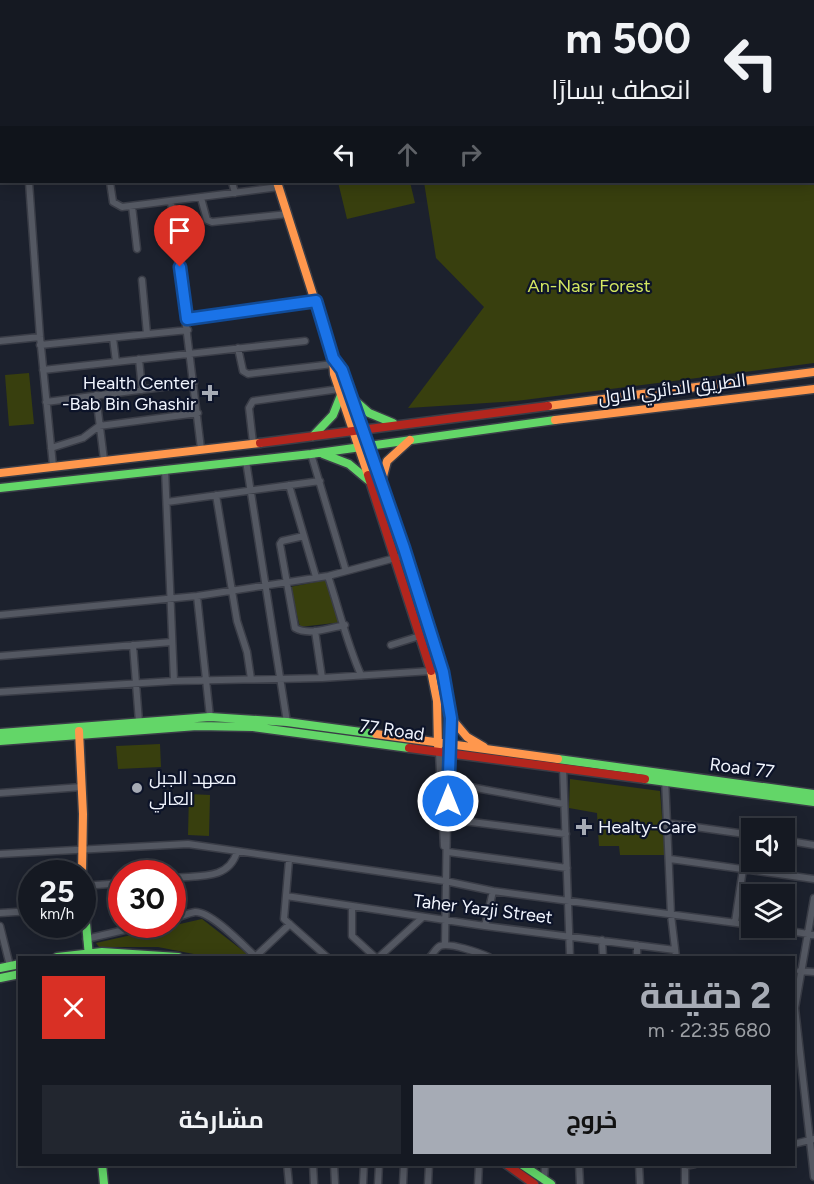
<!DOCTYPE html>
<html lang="ar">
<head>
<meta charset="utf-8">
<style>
	body { margin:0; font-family:Figtree,Cairo,sans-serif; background:#22262f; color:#f1f3f6; direction:rtl; height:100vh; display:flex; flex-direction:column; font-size:22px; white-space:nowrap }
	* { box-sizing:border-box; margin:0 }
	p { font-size:20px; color:#9da0a5 }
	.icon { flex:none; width:33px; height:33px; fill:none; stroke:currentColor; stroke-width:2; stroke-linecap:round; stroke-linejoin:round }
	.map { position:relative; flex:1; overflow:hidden; direction:ltr }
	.side { position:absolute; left:18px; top:956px; width:777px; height:210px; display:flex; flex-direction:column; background:#151922; border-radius:0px; box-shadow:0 3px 15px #0003,0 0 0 2px #343840; direction:rtl }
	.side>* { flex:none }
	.hud { position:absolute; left:0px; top:0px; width:814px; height:183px; box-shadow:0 3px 15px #0003,0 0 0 2px #343840; direction:rtl; background:#151922; color:#f1f3f6; overflow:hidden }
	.tools { position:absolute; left:741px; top:818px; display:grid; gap:12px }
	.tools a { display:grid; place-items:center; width:54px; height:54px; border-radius:0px; background:#151922; box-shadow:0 3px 15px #0003,0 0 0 2px #343840; font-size:30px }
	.speed { position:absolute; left:18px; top:860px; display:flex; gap:12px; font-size:30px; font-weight:700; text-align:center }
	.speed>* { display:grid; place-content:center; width:78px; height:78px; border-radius:50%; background:#151922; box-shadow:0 3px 15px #0003,0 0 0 2px #343840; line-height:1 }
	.speed small { font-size:15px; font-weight:400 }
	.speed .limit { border:9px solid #d22; background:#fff; color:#111 }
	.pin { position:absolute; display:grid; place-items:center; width:51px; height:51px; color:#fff; margin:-62px -26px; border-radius:50% 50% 50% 0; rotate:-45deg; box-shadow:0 0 6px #0007 }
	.pin .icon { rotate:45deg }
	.me { position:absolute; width:66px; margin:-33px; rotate:0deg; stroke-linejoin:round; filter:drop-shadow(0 0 4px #0008) }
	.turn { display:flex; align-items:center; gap:21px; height:126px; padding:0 24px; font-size:27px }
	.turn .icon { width:78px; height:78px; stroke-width:2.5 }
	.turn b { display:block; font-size:42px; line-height:51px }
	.lanes { display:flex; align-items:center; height:57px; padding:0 24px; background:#0003; justify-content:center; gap:30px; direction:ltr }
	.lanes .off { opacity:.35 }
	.round { display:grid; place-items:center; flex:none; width:63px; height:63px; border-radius:0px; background:#22262f }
	.summary { display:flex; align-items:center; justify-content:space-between; height:102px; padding:0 24px }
	h1 { font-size:36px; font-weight:700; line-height:45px; color:#a6abb5 }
	.action { display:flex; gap:12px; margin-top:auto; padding:12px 24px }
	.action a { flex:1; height:69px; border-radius:0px; background:#a6abb5; color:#111; font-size:24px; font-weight:700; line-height:69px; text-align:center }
	.action a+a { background:#22262f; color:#f1f3f6 }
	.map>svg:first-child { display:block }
	.green { fill:#383f0e }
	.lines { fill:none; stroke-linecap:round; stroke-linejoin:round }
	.street-casing { stroke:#3a3d47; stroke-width:9 }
	.fast-casing { stroke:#3a3d47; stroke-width:11 }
	.slow-casing { stroke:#3a3d47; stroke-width:11 }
	.jam-casing { stroke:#3a3d47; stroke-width:11 }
	.street { stroke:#545862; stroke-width:6 }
	.fast { stroke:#63d668; stroke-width:8 }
	.slow { stroke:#ff974d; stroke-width:8 }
	.jam { stroke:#b3261e; stroke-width:8 }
	.route-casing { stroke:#114b97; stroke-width:15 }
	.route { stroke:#1a73e8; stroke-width:10 }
	.poi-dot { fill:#a6abb5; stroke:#0d1429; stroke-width:2 }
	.labels { text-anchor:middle; stroke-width:4.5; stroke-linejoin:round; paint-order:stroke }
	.park-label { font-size:18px; fill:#d3e761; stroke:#0d1429 }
	.poi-label { font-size:18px; fill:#f1f5fe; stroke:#0d1429; text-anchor:start }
	.street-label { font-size:18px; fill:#f1f5fe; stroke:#0d1429 }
</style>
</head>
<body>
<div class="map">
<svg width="814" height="1184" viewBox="0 0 814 1184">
	<rect width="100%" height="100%" fill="#1c212d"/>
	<path class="green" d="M0,0H814V363L516,401L408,408L484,307L436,258L424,182H813V2H2L0,89Z
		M338,182H410L415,203L347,219Z
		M29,373L34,424L9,426L5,375Z
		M326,580L343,622L300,627L290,587Z
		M160,744L161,767L118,769L116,746Z
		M570,779L660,791L665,855H620L619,846H599L597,813L569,808Z
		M189,794L210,795L209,836L188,835Z
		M202,919L251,957H209L158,947H99L96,943Z"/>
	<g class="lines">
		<g class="street-casing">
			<path id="street" d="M92,0V2
				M0,28L2,43
				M29,182L40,337L53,466
				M110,182L113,202L122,207L279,187
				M232,182L235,193
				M201,198L207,220L212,222L288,214
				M171,202L201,449
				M132,206L137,249
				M142,280L147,334
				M187,319L316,301
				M113,338L116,362
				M0,341L40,337
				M40,345L188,330
				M238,348L243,371L248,374L333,364
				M139,359L142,390
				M43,370L305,341
				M96,395L104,460
				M46,402L194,383
				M253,443L249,408L253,401L339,389
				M51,448L83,438L99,426L198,413
				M311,454L346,571
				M246,461L287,722
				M289,485L316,577
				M216,495L237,621L247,652L251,679
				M167,502L320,481
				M304,536L282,541L280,544L295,628C309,636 330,628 345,625
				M328,576C339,609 347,644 361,675
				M197,596L210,717
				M0,615L197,596L328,576L399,557
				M315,631L322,678
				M133,645L139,722
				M391,645L420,636
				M0,656L172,642
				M174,681L322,678L431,671
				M0,692L174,681L165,469
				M439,753L444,846
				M563,768L570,957
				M665,778L671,915L676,957
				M448,783L564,804
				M0,793L82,787
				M448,819L566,834
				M667,823L752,835
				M784,840L814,845
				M448,852L567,868
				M0,854L188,844L445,881L493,891L752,925
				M670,859L814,879
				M289,860L284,919L327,957
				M172,878C198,875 228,881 237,852
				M83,886L122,883
				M286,896L485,926L675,950
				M814,898L795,1008L814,1177
				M352,906V936L375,957
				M0,913L32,911
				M172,919C180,917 188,913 195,912C211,911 244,946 256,957
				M735,922L743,869
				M0,926L10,966
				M485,926L493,891
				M766,927L814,935
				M86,939L150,924
				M602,940L603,957
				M445,945L448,754
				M637,945V957
				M255,957L290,924
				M379,957L423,917
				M430,957C433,954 436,948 440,946C449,942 480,953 489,957
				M800,971L814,972
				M794,1144L814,1139
				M287,1164L289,1184
				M313,1164L314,1184
				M334,1164L335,1184
				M579,1164L580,1184
				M639,1164L640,1184
				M685,1166L695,1164
				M544,1181L545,1164
				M363,1184L364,1164
				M378,1184L379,1164
				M403,1184L404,1164
				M428,1184L429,1164
				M478,1184L479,1164
				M685,1184V1164"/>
		</g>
		<g class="fast-casing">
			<path id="fast" d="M0,104H2
				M333,358L343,374L439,662L449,713V749
				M351,397L369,413L393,423
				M313,436L333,415L341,395
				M323,454L349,464L368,480
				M0,488L311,454L555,420
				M0,733L210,717L287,722L376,734
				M0,741L197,726L253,727L409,748
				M558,759L814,794
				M645,779L814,802
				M82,878L89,957
				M57,957L102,952L178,957
				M0,968L20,964
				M0,978L20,974
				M102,1164L104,1184
				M521,1164L551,1184"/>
		</g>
		<g class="slow-casing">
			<path id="slow" d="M277,182L333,358L334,374L368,475
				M548,406L814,372
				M555,420L814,389
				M0,473L260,443
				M381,484L387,461L410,440
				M431,671L437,701L438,747
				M451,718L467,737L484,747
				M79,731L83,814L82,873
				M376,734L558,759"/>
		</g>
		<g class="jam-casing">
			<path id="jam" d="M260,443L548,406
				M368,475L431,671
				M409,748L645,779
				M506,1164L534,1184"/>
		</g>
		<use href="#street" class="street"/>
		<use href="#fast" class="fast"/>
		<use href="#slow" class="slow"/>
		<use href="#jam" class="jam"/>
	</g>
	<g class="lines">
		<g class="route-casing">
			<path id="route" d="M180,267L187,319L316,301L333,358L342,370L404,548L443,672L451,718L448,801"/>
		</g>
		<use href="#route" class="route"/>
	</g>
	<g class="poi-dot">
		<path d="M207 384h6v6h6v6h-6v6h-6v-6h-6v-6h6z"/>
		<circle cx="137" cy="788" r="6"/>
		<path d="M581 818h6v6h6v6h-6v6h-6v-6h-6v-6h6z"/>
	</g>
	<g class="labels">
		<g class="park-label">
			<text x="589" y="292">An-Nasr Forest</text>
		</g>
		<g class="poi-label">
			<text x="196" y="389" text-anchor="end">Health Center<tspan x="196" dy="21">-Bab Bin Ghashir</tspan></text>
			<text x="149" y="784">معهد الجبل<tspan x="149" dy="21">العالي</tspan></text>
			<text x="598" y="833">Healty-Care</text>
		</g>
		<g class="street-label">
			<text transform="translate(672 389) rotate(-7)" y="6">الطريق الدائري الاول</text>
			<text transform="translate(392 730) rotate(8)" y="6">77 Road</text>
			<text transform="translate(742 768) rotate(7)" y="6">Road 77</text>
			<text transform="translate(483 909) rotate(7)" y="6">Taher Yazji Street</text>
		</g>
	</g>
</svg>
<div class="tools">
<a><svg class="icon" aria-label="sound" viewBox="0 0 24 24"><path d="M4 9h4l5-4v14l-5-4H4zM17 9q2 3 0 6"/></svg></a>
<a><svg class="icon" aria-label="layers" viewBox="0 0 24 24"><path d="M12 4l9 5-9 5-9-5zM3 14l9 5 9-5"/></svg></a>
</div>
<div class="speed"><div>25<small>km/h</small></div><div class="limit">30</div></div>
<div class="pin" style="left:180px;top:267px;background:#d93025"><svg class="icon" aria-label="arrive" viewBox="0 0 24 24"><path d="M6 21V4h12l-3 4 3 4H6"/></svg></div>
<svg class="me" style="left:448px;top:801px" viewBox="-20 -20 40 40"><circle r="17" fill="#1a73e8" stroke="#fff" stroke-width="3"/><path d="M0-11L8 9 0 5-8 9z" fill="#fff"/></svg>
<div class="hud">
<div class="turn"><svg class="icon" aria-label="left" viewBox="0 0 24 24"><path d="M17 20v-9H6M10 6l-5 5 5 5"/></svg><div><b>500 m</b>انعطف يسارًا</div></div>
<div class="lanes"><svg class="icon" aria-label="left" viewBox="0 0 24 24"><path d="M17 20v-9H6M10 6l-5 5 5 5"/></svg><svg class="icon off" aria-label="ahead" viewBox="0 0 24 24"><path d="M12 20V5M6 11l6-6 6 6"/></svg><svg class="icon off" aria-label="right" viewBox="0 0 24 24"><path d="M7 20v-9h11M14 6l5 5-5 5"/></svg></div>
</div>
<section class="side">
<div class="summary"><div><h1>2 دقيقة</h1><p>680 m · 22:35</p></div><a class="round" style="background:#d93025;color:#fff"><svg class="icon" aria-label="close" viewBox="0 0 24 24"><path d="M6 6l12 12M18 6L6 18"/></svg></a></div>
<div class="action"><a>خروج</a><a>مشاركة</a></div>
</section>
</div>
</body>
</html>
